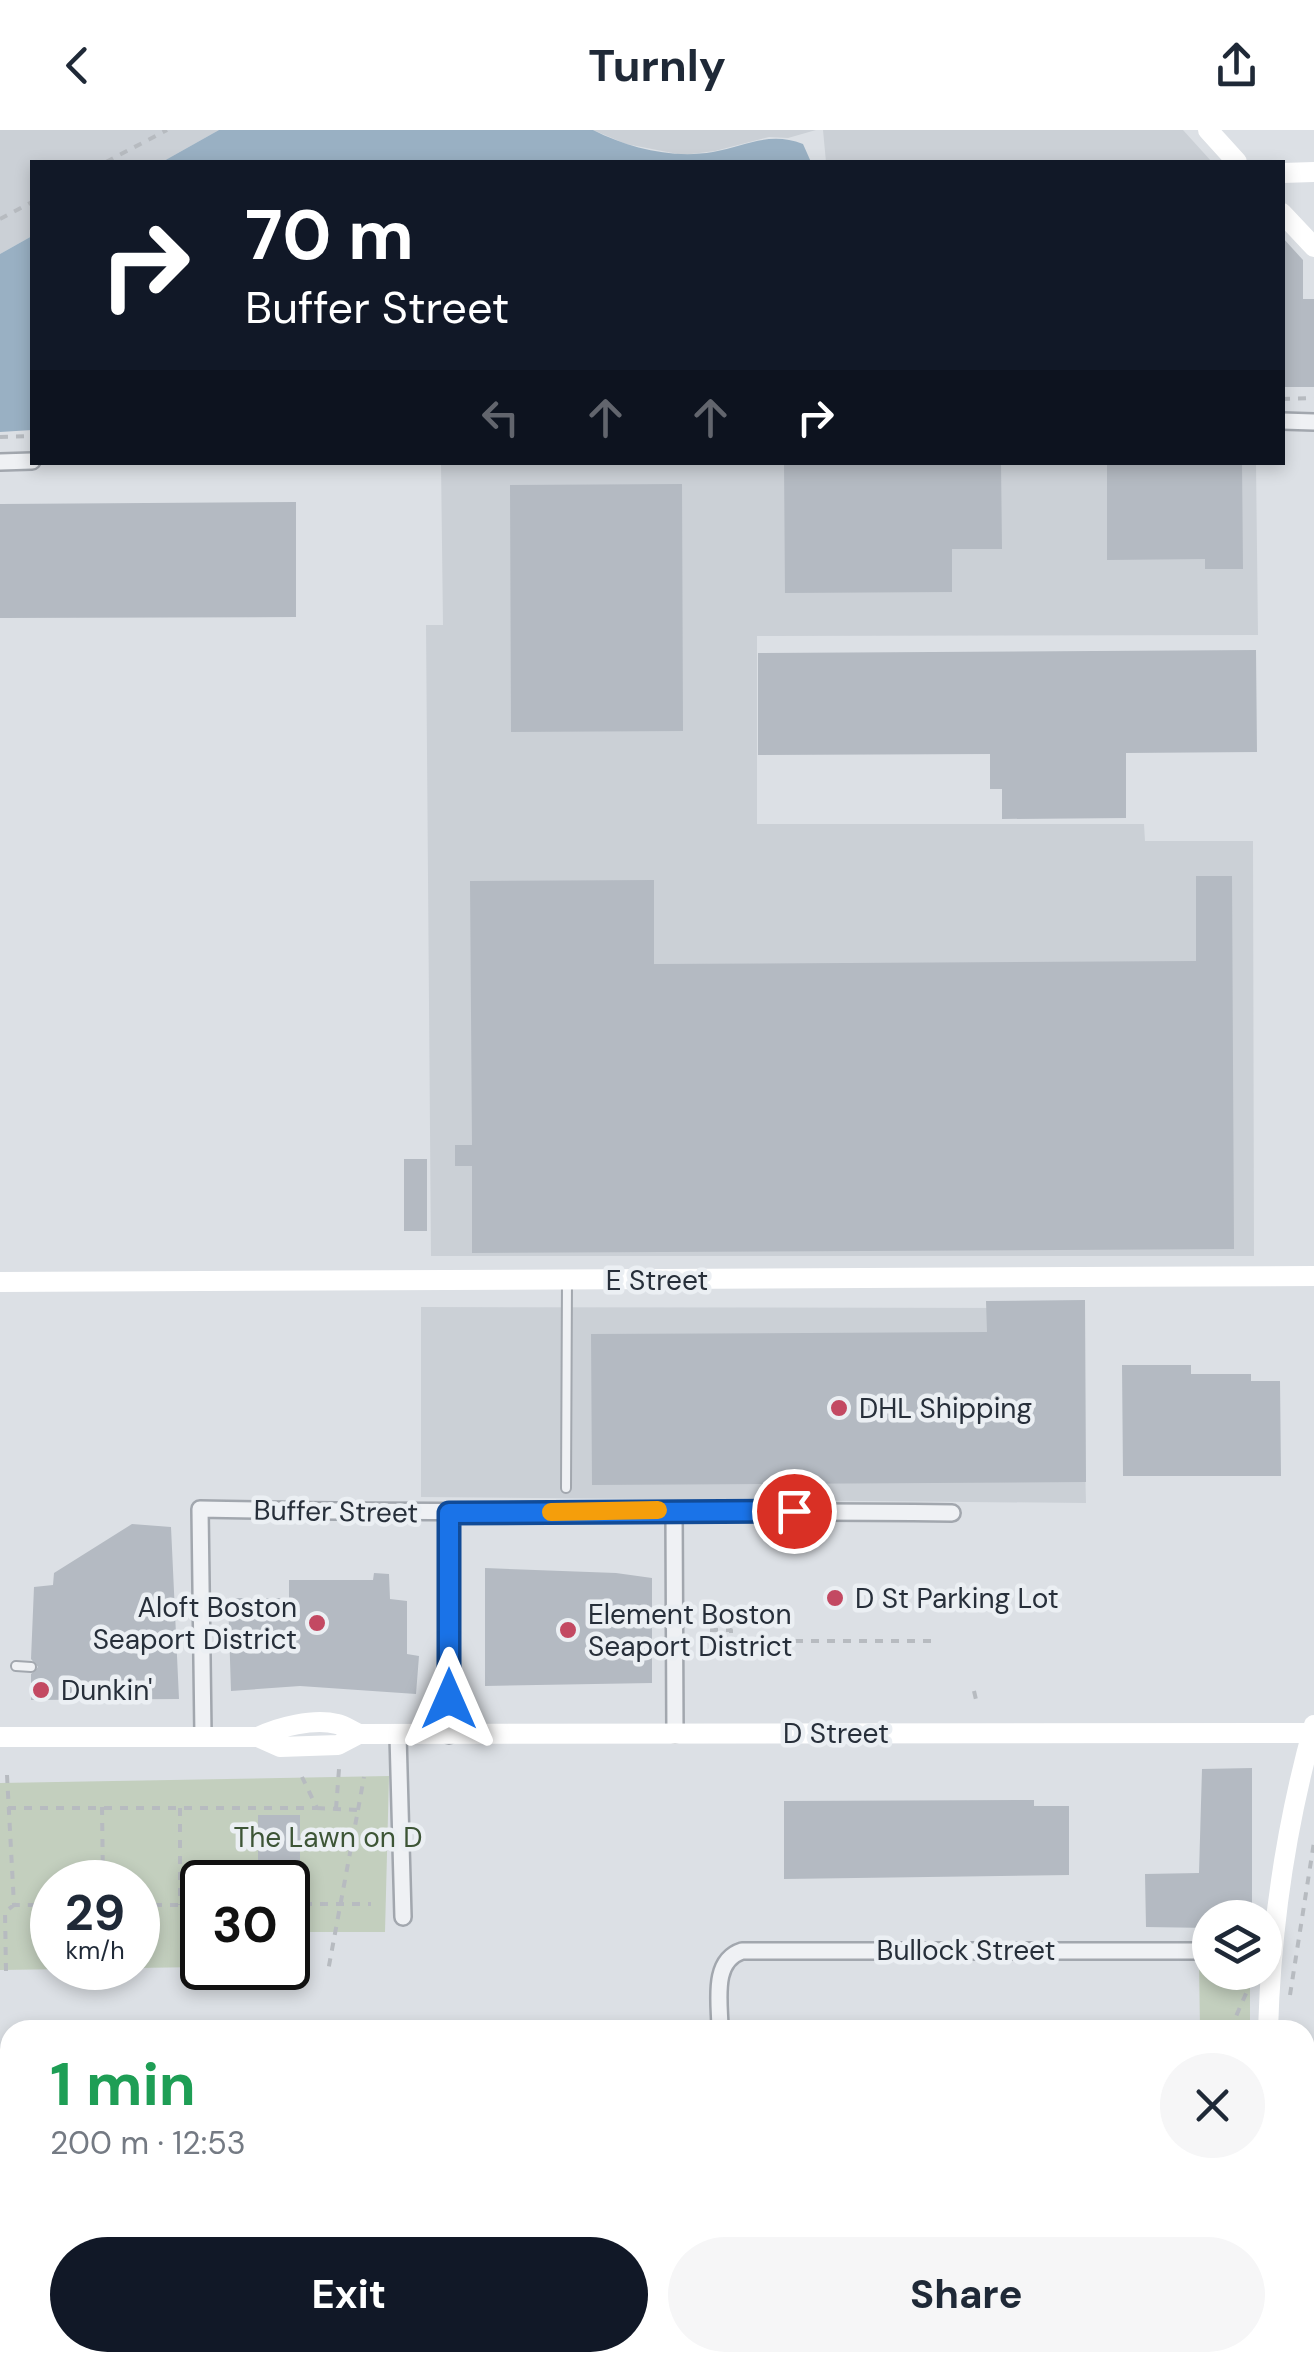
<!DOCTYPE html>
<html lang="en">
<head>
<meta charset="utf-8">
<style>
	body { margin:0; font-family:"DM Sans",sans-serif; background:#f6f6f7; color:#1f2937; height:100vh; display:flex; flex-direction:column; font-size:38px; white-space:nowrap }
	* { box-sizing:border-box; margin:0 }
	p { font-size:32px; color:#747a83 }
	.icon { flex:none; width:55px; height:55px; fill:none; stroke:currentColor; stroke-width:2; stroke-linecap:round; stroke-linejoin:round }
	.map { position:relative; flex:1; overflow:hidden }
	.side { position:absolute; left:0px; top:1890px; width:1315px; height:352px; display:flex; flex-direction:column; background:#fff; border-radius:30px 30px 0 0; box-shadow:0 5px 15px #0003 }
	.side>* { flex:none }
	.hud { position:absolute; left:30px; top:30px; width:1255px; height:305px; border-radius:0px; box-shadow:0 5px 15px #0003; background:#111827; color:#fff; overflow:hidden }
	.buttons { position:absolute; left:1192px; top:1770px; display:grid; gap:20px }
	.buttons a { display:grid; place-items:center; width:90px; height:90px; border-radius:50%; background:#fff; box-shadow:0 5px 15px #0003; font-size:50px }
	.speed { position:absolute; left:30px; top:1730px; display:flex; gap:20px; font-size:50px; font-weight:700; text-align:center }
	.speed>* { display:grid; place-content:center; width:130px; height:130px; border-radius:50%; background:#fff; box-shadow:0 5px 15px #0003; line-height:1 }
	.speed small { font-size:25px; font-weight:400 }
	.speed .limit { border:5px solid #111; border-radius:15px; background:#fff; color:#111 }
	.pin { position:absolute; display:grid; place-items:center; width:85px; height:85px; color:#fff; margin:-42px; border:5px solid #fff; border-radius:50%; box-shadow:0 2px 10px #0007 }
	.me { position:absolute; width:110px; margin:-55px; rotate:0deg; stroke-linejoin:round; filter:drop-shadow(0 0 8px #0008) }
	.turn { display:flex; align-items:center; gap:35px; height:210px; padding:0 50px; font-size:45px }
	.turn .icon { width:130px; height:130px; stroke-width:2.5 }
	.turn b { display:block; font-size:70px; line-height:85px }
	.lanes { display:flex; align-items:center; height:95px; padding:0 50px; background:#0003; justify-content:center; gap:50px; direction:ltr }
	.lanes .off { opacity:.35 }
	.round { display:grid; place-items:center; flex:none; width:105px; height:105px; border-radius:52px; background:#f6f6f7 }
	.headline { display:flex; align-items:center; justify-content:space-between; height:170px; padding:0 50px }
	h1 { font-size:60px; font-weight:700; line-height:75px; color:#1e9e55 }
	.action { display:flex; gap:20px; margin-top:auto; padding:20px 50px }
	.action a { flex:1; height:115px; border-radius:60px; background:#111827; color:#fff; font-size:40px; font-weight:700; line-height:115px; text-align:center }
	.action a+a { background:#f6f6f7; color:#1f2937 }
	header { display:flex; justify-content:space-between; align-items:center; height:130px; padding:0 50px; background:#fff; font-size:45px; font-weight:700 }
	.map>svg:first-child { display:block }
	.built { fill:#cbd0d6 }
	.green { fill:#c3cfbe; fill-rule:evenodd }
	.water { fill:#99b0c3 }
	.building { fill:#b4bac2 }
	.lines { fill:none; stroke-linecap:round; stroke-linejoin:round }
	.lane-casing { stroke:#a2a7ae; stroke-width:12 }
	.street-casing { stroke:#a2a7ae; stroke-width:20 }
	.path { stroke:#b7bbc0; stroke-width:4; stroke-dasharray:8 8; stroke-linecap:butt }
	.lane { stroke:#eff1f4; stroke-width:8 }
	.street { stroke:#eff1f4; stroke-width:15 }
	.secondary { stroke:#fff; stroke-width:20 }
	.route-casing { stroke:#114b97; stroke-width:25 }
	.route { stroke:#1a73e8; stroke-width:18 }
	.slow { stroke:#f59e0b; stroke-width:18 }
	.poi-dot { fill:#c34962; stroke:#ebeff3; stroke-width:4 }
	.labels { text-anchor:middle; stroke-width:9; stroke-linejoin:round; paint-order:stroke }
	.street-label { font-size:28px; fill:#272f3a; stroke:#ebeff3 }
	.poi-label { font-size:28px; fill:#272f3a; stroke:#ebeff3; text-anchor:start }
	.park-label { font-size:28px; fill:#3d5536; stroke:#ebeff3 }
</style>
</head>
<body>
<header><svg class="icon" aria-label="back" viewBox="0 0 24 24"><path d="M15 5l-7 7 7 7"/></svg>Turnly<svg class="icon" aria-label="share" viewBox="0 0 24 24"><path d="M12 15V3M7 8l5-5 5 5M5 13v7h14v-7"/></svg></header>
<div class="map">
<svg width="1314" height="2242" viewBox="0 0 1314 2242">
	<rect width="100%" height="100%" fill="#dce0e5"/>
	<path class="built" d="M0,0H219L162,32H32V106L0,124Z
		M593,0H816L788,8L769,7L715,21L683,25L626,14Z
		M823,0H1183L1212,32H826Z
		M441,333H1256L1258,505L757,506V694H1144L1145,711H1253L1254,1126H431L426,495H443Z
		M421,1177L1081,1178L1086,1373L421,1367Z"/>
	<path class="green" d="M389,1646L385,1802H288V1752H202V1837L0,1840V1653ZM52,1752H138V1838H52Z
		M1199,1834H1210V1842L1250,1843V1900H1200Z"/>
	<path class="water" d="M219,0H593C629,18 672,29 713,22C746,16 769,1 803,14L811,32H162Z
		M32,106V300L0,302V124Z"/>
	<path class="building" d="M1282,107L1303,130V169H1314V257H1282Z
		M784,332H1001L1002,419H952V462L785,463Z
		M1107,332H1242L1243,439H1205V429L1107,430Z
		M682,354L683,601L511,602L510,355Z
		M296,372V487L0,488V374Z
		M1256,520L1257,622L1126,623V688L1002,689V659H990V624L758,625V523Z
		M1196,746H1232L1234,1119L472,1123V1036H455V1015H472L470,751L654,750V834L1196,831Z
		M404,1029H427V1101H404Z
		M1085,1170L1086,1352L592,1355L591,1204L987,1202L986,1171Z
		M1122,1235H1191V1244H1251V1251H1280L1281,1346H1123Z
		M132,1394L171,1397L179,1569L31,1570V1544L38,1537L31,1529L34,1457L53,1455L54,1443Z
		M485,1438L616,1443L652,1448V1553L485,1556Z
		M374,1443L389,1444L390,1469L407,1471V1524L419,1526L416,1564L300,1556L231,1561L228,1468H289V1450H373Z
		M1252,1638V1788H1210V1798L1146,1797L1145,1744L1199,1743L1202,1639Z
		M1034,1670V1676H1069V1745L784,1749V1671Z
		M258,1685H300V1752H258Z"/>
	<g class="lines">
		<g class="lane-casing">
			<path id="lane" d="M566,1358L567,1150
				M16,1536L31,1537"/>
		</g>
		<g class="street-casing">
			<path id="street" d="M1282,291L1314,292
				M0,332L32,331
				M674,1380L675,1604
				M449,1383V1605
				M203,1605L200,1379C451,1384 702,1380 952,1383
				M398,1605L403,1787
				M720,1900C720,1873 711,1831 742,1821H1210
				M1305,2056H1314
				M721,2232V2242"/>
		</g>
		<path class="path" d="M106,32L167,0
			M0,89L32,72
			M1282,269L1314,268
			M0,307L32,306
			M710,1500H731V1511H937
			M974,1561L977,1574
			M7,1645L14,1775H52
			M102,1677L103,1752
			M8,1678H317L302,1647
			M180,1678V1775
			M317,1678L358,1680L328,1841
			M336,1679L339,1639
			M358,1680L364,1647
			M288,1774H371
			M138,1775H202
			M6,1841L5,1782L14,1775
			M1290,1865L1314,1712
			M1230,1900L1251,1852
			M1236,2242L1238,2232"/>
		<use href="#lane" class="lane"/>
		<use href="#street" class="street"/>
		<path class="secondary" d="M1208,0L1237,32
			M1282,43L1314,42
			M1282,83L1314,117
			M0,1152L1314,1146
			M0,1607H258L280,1617L338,1615L359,1604
			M258,1607C278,1597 314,1588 337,1594C344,1595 352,1601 359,1604L1314,1603
			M1268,1900C1271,1797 1286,1695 1314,1595
			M1268,2232V2242"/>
	</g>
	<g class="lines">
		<g class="route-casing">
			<path id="route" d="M449,1569V1383L794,1381"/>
		</g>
		<use href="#route" class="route"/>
		<path class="slow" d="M551,1382L658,1380"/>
	</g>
	<g class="poi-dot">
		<circle cx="839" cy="1278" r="10"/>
		<circle cx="835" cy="1468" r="10"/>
		<circle cx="317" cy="1493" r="10"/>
		<circle cx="568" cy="1500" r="10"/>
		<circle cx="41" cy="1560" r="10"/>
	</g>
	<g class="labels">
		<g class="street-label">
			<text x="657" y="1160">E Street</text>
			<text transform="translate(336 1381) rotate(1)" y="10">Buffer Street</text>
			<text x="836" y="1613">D Street</text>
			<text x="966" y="1830">Bullock Street</text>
		</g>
		<g class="poi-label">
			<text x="859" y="1288">DHL Shipping</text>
			<text x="855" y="1478">D St Parking Lot</text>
			<text x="297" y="1487" text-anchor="end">Aloft Boston<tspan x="297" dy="32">Seaport District</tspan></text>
			<text x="588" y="1494">Element Boston<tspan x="588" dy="32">Seaport District</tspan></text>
			<text x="61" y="1570">Dunkin'</text>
		</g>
		<g class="park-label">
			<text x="328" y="1717">The Lawn on D</text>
		</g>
	</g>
</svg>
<div class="buttons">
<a><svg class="icon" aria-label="layers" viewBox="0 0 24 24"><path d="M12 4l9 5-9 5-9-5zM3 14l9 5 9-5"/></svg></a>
</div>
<div class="speed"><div>29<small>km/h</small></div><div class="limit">30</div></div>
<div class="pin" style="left:794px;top:1381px;background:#d93025"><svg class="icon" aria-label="arrive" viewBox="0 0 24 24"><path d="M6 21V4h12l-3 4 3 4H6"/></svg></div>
<svg class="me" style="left:449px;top:1569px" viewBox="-20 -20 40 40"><path d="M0-17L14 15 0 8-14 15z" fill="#1a73e8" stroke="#fff" stroke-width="4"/></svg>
<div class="hud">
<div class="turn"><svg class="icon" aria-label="right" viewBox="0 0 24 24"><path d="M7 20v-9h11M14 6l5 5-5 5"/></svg><div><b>70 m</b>Buffer Street</div></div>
<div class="lanes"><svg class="icon off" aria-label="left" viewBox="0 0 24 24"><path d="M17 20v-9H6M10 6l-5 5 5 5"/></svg><svg class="icon off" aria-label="ahead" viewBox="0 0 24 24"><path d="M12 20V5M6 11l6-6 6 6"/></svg><svg class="icon off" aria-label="ahead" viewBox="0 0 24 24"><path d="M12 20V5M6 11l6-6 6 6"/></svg><svg class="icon" aria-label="right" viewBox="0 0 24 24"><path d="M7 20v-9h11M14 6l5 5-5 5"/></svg></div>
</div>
<section class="side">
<div class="headline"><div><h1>1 min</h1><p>200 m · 12:53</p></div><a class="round"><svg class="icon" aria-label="close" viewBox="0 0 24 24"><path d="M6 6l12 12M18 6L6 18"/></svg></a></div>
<div class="action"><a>Exit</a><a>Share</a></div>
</section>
</div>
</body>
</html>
